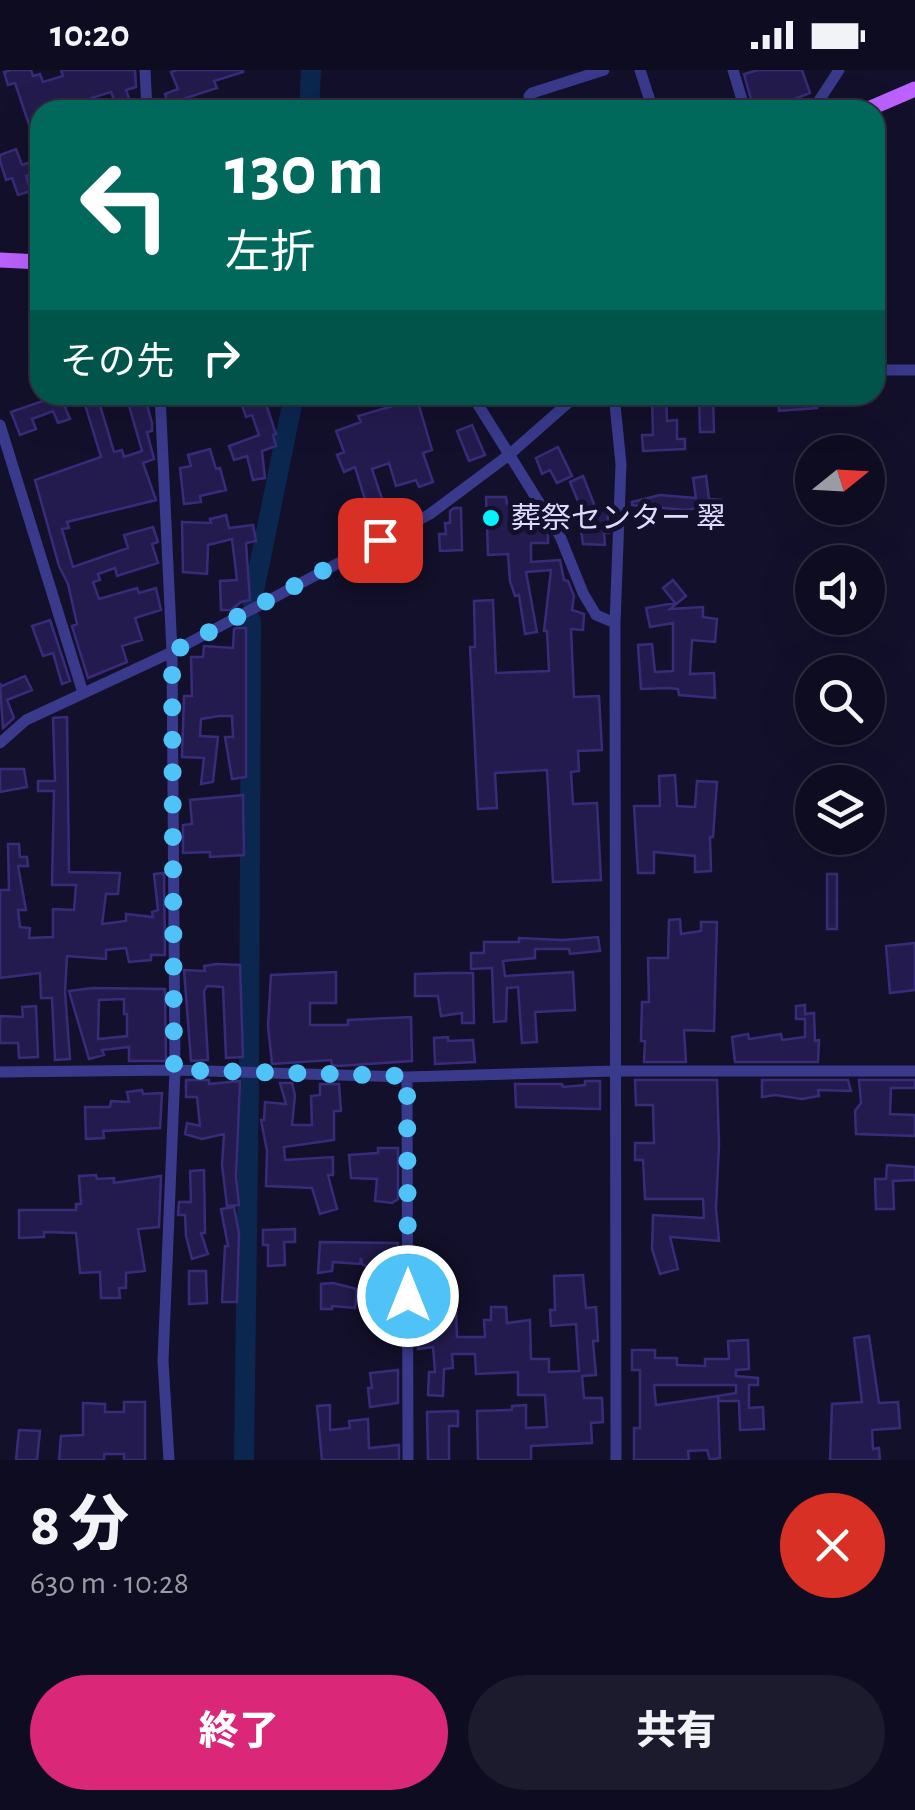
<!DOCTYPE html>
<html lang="ja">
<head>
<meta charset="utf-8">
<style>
	body { margin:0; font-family:"Alegreya Sans","Noto Sans JP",sans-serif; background:#1c1a2d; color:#f1f3f6; height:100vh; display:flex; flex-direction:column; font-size:38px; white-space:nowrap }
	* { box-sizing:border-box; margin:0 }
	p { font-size:32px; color:#9b9ba5 }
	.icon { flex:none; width:55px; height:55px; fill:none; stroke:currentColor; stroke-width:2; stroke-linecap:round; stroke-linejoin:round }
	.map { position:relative; height:1390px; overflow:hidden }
	.drawer { display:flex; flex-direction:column; background:#0e0c20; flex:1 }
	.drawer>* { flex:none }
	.guide { position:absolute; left:30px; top:30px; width:855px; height:305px; border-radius:30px; box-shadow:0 10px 40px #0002,0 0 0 2px #2e2c3e; background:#00695c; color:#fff; overflow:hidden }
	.needle { width:65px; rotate:72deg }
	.tools { position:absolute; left:795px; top:365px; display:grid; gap:20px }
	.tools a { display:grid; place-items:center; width:90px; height:90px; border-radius:50%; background:#0e0c20; box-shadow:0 10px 40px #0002,0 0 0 2px #2e2c3e; font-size:50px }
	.pin { position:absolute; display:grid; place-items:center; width:85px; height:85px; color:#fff; margin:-42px; border-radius:20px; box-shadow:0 5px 15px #0006 }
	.me { position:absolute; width:110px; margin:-55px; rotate:0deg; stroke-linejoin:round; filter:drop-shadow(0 0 8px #0008) }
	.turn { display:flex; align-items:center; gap:35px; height:210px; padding:0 30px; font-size:45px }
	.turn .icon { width:130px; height:130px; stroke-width:2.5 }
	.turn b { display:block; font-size:70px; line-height:85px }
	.then { display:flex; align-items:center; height:95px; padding:0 30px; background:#0003; gap:20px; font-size:38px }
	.round { display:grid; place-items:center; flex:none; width:105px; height:105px; border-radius:52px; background:#1c1a2d }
	.summary { display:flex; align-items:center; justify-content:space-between; height:170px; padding:0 30px }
	h1 { font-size:60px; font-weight:800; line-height:75px }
	.action { display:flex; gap:20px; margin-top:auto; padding:20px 30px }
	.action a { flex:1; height:115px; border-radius:60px; background:#db2777; color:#fff; font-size:40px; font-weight:800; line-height:115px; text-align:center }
	.action a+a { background:#1c1a2d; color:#f1f3f6 }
	.status { display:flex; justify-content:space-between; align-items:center; height:70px; padding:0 50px; background:#0e0c20; direction:ltr }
	.status svg { height:28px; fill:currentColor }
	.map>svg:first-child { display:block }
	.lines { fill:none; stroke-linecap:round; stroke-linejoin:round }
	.river { stroke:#0b274f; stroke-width:20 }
	.building { fill:#231b4d; stroke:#382c7a; stroke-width:2.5; fill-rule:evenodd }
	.minor { stroke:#393a8c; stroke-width:11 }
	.major { stroke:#bc61ff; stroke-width:15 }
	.route { stroke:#4fc3f7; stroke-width:18; stroke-dasharray:0 32.4 }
	.poi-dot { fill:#06f2ff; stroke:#13102b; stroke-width:4 }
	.labels { text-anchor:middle; stroke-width:10; stroke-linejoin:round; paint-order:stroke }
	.poi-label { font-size:30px; fill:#dcdaff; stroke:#13102b; text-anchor:start }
</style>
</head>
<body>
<div class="status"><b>10:20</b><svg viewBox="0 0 49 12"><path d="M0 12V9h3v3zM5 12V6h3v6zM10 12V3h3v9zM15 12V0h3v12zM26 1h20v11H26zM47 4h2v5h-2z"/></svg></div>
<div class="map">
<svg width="915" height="1390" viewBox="0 0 915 1390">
	<rect width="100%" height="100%" fill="#13102b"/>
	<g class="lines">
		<path class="river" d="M309,40L311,0
			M252,531L294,325
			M249,993L251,551
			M244,1390L249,1014"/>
	</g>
	<path class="building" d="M11,0H31L33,6L40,4L43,12L63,6L61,0H135L136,17L126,20L133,40H118L111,22L91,28L92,33L66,40H40L38,81L15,13L8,15L4,2Z
		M177,0H243V2L214,11L217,18L168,34L165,24L178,19L171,2Z
		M758,0H802L810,23L774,37L775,40H754L744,4Z
		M16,79L22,95L40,89V101L26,106L31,121L18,125L12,108L6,110L0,91V85Z
		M60,325L70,349L58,353L53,341L32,349L36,359L20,365L11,342Z
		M82,325H125L100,335L114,382L122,380L124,387L142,381L126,325H144L152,353V361L147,362L154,389L143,393L156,430L67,452L69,458L62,459L73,497L128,478L124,465L153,457L158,472L152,474L158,493L117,506L115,498L98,504L100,510L93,512L99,529L137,518L139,523L156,518L161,540L135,548L142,570L122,576L127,592L88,608L72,556L77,554L68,514L59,496L35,410L101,387Z
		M652,325H666L667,351L677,350V369H685V379L643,381L642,365H653Z
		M699,325H713L714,362H700Z
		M778,325H817V338L779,341Z
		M264,328L276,364L273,365L276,376L262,381L265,408L253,410L247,386L234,390L229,376L259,365L252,345L246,347L242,335Z
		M417,329L432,380L423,383L433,412L419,417L416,410L396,416L389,393L372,399L387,444L371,449L355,397L344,402L337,385L344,382L336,361L361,352L358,346Z
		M472,355L485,385L469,391L457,361Z
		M558,377L572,406L557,413L550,400L542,404L536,388Z
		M210,379L216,399L220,398L226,420L200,426L201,432L184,434L180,398L191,396L188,385Z
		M583,406L596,439L607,438L609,463H604L605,475L583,474L578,441H582L570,412Z
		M706,406L709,429L721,430V435L684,440L653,437L655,451L640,453L638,436L632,435V432L660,425L696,428L693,408Z
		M486,427H506L507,434H525L526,456H543L548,465V473H531V492L560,490L564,510L568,511L574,526L572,540L584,544L583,560L571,559L574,627L599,626L602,680L578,681L579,701L571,702L573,734L597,733L601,810L553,812L547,700L495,703L497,738L478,739L470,577H475L474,531L493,530L496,603L549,601L547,561H544L551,500L526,502L537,562L525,564L519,525L515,526L510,511L508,484L488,485Z
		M454,438H461L462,480L440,481L439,464H446L445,453H450V441Z
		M226,445L229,458L253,455L256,471L246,473L250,530L241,532L231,540H221L220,511L237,510L232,469L208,475L207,504L183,502L182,452L211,453L210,449Z
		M673,510L686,526L670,539L703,537V547L717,549L715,572L692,570L690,604L714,603L715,628L679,625L678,619L669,618L641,619L638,575L652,574L655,602L673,601V553L650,557L646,538L675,533L663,518Z
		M50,550L70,611L62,614L53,583L43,586L32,556Z
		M237,558H246V707L232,709L225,667H233L232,646H219L201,649L200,666L218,667L213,712L201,714L204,688L182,687L184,626H192L191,587H203L204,576L233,578L234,559Z
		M25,606L32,620L7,630L14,648L3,658L0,614L2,616Z
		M67,647L69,802L120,803L118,824H106L102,854L126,851V844L153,847L152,842L158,840L154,804L164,803L165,885H151V890L129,892L126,878L106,880V889L67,886L65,922L70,989L55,990L52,928H41L40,903L0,908V820H9L8,774H19L20,787H27L28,796H18L26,840H18L20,857L30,858L29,868L53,867V839L74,840L76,815H52L54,721H38V711H55L53,648Z
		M0,699H24L27,717L0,722Z
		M675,705L677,736L695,737L697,711L717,712L713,767H710L711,801L695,802V786L654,782V803H638L634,736H660L659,706Z
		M243,725L244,785L210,787V782L183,783V755L192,754L190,730Z
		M827,804H837V859H827Z
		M680,849L681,864L701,861V852H717L714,961L684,960L686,992H644L645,971H641L642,932H649L648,888H668L669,850Z
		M598,867L600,881L570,884L569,879H535V888L503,891L505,906L573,902L575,940L535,942L537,972L522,973L518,917L507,918L506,951L494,952L492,898L471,899V883H484V872H519V868L563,870Z
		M915,873V920L890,923L886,876Z
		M216,894L240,895L243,987L226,988L223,917L207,916L204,921L208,990L191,991L184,900L205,901L204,896Z
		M336,902V933H310V955H348V950L411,947L412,991L338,996L332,995L331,990L272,994L268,956L271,905Z
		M447,903H473L474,953H462V943L441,946L438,926H415V904Z
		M93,918L165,919L166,991H129V977L102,980L104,985L89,989L69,921ZM124,929V944H127V966L98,969L99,930Z
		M805,935V944L814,943L815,971L819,970L818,992H735L732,967L748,964L749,969L781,964L782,970L805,967V949H796V936Z
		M36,936L38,987L19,988L18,973H0V946L23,947L22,937Z
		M448,967V971L473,970L475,992L435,994L434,968Z
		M186,1010H209V1014L240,1011L236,1107L239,1135L227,1136L222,1095L224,1064L202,1069L185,1064L187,1053L200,1056L197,1027H186Z
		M635,1010H717L719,1075L716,1138L719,1171L670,1167L678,1199L660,1204L652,1179L653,1145L704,1148L703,1129H645L643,1090H635V1073H654L653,1035H636Z
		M762,1010H848L851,1021L818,1020L819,1026L802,1029L775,1025L762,1027Z
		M859,1010H915V1018H891L890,1044L915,1045V1066L856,1064L855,1041L861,1033Z
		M585,1011H600V1039L516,1037L515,1014H562L563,1017L585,1015Z
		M280,1013H292L295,1025L292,1055H312L311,1026L320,1025V1014H339L341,1041H334V1070L284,1077L285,1090L333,1087V1105H328L337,1139L320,1144L312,1118L266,1116L267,1081L261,1050H264L265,1032L286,1034Z
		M142,1020L143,1024L162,1023L160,1058L103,1061L104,1068L86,1069L85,1037H110L111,1031L129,1032L127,1022Z
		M378,1078H398V1129L392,1133L375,1131L377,1109L351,1108L349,1085L378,1083Z
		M887,1095L915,1097V1110L893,1111L894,1139H876L875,1109H886Z
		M204,1100L205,1163H201L208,1184L192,1189L186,1166L185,1145H178L179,1132H191L190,1101Z
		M96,1105L97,1109L114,1108V1113L161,1106L159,1157L138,1159L145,1201L126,1203V1218H119L120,1228H101L100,1202L80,1203L76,1163L44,1162V1167L19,1168V1140H76V1134H81L79,1106Z
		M234,1137L239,1163L237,1232H222L225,1176H228L221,1139Z
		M295,1159V1172H284L285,1195L268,1196V1175H263V1160Z
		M320,1172L398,1173V1193L367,1197L362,1194L361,1188L360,1194L333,1192L332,1201L318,1203Z
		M189,1201H206L207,1233L189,1234Z
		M583,1205L586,1238L596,1237L598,1271H593L596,1305L582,1306L584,1328H602L603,1352L591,1353L592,1373L531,1376V1390H478L477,1341L512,1340V1336L526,1335V1358L547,1357L545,1325H518V1302L476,1304L475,1284H452L453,1298L444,1299L443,1326L428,1325L429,1302H435L433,1277L418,1279L423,1240L456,1239L457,1267H485L484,1250H491V1237H506L507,1253L530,1250L531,1289H549V1302L579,1301L576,1254L551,1256L550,1240H555L554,1206Z
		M333,1213L357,1219L355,1238L332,1236V1239H321V1214Z
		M869,1266L879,1333L898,1332L900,1358L872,1360L873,1379L879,1378L880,1390H830L832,1334L862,1332L854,1268Z
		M748,1270L749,1299L736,1300V1306L758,1308V1315H749V1338L763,1337L764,1359L740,1360L739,1331H719L718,1326L736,1323V1315H654L656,1335L718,1326L720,1388L710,1390L707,1380L688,1381L689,1390H634V1358H640V1300H632V1280H655V1288H677V1295L705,1296V1289H729L728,1271Z
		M398,1300V1333L370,1337L368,1318H372L370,1303Z
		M124,1332H145V1390H124V1384H104V1390H59L61,1366L83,1365V1333L105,1334V1342H124Z
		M330,1335V1360L350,1358L349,1351L368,1349L369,1378L399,1375V1390H322L317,1336Z
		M458,1341V1356H449V1390H428L427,1342Z
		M19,1360L40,1361L37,1390H16Z"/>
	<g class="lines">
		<path class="minor" d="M145,0L147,40
			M640,0L653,40
			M733,0L745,40
			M531,40L529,26L532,23L604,0
			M813,40L839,0
			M875,300H915
			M160,325L172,582L175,1000L163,1291L169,1390
			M472,325L560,466L583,523L596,545L615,553
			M614,325L621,394L615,553L616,1390
			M0,355L83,623
			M0,673L26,650L172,582L430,444L509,385L577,325
			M0,1002L175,1000L407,1007L615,1001H915
			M407,1007L408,1390"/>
		<path class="major" d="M866,40L915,19
			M0,190L40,192"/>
	</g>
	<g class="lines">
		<path class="route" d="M380,470L172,582L174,1000L407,1006L408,1226"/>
	</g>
	<circle class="poi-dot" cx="491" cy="448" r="10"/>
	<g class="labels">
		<g class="poi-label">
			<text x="511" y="458">葬祭センター 翠</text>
		</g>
	</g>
</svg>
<div class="tools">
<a><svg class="needle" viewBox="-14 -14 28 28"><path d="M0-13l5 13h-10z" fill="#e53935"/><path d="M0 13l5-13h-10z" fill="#9b9ba5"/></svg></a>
<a><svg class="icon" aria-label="sound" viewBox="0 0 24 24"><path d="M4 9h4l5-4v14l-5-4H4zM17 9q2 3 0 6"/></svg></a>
<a><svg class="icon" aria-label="search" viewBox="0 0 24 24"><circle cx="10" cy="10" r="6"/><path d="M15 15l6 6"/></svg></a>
<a><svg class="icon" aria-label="layers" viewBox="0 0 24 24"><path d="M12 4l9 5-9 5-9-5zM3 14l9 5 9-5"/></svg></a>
</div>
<div class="pin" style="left:380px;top:470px;background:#d93025"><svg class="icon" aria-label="arrive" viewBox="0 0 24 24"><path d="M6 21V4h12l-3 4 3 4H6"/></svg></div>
<svg class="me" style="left:408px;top:1226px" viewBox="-20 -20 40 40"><circle r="17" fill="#4fc3f7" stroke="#fff" stroke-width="3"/><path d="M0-11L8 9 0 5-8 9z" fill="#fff"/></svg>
<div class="guide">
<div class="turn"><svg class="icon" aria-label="left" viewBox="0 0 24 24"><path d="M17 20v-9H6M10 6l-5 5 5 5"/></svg><div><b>130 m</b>左折</div></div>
<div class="then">その先<svg class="icon" aria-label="right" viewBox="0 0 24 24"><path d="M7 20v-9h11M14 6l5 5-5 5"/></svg></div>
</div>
</div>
<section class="drawer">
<div class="summary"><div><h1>8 分</h1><p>630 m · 10:28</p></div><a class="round" style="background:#d93025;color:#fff"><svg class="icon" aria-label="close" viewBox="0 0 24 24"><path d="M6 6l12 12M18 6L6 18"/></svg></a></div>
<div class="action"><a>終了</a><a>共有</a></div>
</section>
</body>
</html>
